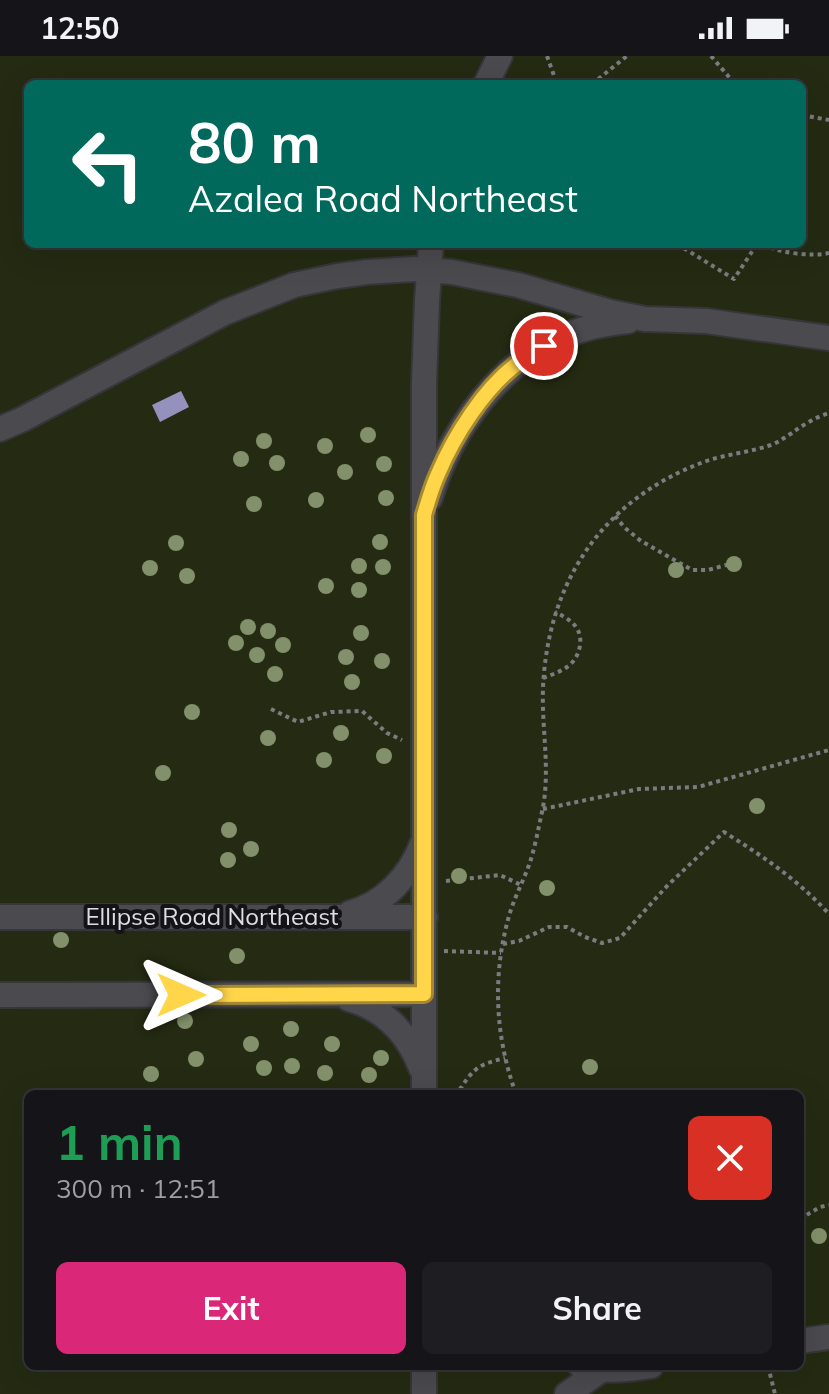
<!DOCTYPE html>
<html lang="en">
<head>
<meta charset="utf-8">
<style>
	body { margin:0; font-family:Mulish,sans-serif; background:#1e1e22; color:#f1f3f6; height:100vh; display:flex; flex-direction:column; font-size:30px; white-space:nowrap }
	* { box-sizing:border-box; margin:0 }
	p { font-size:26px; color:#9d9fa2 }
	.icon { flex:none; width:44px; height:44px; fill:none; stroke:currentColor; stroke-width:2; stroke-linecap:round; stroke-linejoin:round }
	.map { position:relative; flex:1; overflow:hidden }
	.side { position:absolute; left:24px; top:1034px; width:780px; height:280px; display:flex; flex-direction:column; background:#151519; border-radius:12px; box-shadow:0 8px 32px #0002,0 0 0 2px #343438 }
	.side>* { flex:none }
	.guide { position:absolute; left:24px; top:24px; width:782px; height:168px; border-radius:12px; box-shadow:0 8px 32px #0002,0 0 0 2px #343438; background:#00695c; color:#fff; overflow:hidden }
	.pin { position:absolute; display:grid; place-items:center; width:68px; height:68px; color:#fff; margin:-34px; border:4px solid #fff; border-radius:50%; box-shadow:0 2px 8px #0007 }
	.me { position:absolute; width:88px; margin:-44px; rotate:90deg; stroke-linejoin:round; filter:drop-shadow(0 0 6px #0008) }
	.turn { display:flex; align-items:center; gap:28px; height:168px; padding:0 32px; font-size:36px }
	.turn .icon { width:104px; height:104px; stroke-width:2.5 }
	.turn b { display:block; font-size:56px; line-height:68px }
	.round { display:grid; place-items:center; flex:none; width:84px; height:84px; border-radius:12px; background:#1e1e22 }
	.overview { display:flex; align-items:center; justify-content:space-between; height:136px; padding:0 32px }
	h1 { font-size:48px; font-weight:700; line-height:60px; color:#1e9e55 }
	.button { display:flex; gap:16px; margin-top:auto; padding:16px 32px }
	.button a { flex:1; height:92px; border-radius:12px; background:#db2777; color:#fff; font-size:32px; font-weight:700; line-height:92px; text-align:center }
	.button a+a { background:#1e1e22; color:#f1f3f6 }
	.status { display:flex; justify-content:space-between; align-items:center; height:56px; padding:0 40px; background:#151519; direction:ltr }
	.status svg { height:22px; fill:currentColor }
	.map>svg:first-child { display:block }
	.green { fill:#242b12; fill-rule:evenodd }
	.building { fill:#9492bd }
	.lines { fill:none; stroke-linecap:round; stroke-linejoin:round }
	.minor-casing { stroke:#36363a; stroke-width:28 }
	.path { stroke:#7b7b80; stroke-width:4; stroke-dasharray:4 4; stroke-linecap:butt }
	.minor { stroke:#4a4a4f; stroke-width:24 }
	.tree { fill:#82906b }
	.route-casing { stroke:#a68a30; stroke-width:20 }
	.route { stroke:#ffd54a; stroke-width:14 }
	.labels { text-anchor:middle; stroke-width:8; stroke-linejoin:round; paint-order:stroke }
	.street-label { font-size:24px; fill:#dedee2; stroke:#131318 }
</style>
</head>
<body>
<div class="status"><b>12:50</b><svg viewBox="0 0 49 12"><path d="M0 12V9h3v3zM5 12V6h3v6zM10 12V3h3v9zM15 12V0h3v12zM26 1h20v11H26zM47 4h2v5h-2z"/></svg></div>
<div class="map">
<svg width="829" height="1338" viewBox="0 0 829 1338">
	<rect width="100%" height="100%" fill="#1c1c21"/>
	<path class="green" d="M0,0H829V1338H0ZM28,28H802V188H28ZM28,1038H800V1310H28Z"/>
	<path class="building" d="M181,335L189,351L160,366L152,349Z"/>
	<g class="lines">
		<g class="minor-casing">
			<path id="minor" d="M486,28L500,0
				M0,373L23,363L226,256L294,229L337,220L367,216L415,213L452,216L518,229L610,256L645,263L706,265L829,282
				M430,442C451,373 500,305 569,278C588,271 608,267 628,265
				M350,857C384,848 410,820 422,788
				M0,861H425
				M0,939L424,938
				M349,943C385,953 408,978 421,1012
				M424,1038V328L427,245L431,188
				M800,1285L829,1281
				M581,1310C605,1316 627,1314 651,1310
				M424,1338V1310
				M567,1338L600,1315"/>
		</g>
		<path class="path" d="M547,0L557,28
			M711,0L735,28
			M592,28L627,0
			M802,59L829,64
			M677,188L734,223L757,188
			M763,188C777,197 813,201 829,197
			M615,460L625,472L641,485L692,514H708L730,508
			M543,622C551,619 560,616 567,611C579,603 585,583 576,571C571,564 563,560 555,556
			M271,653L298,666L331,656L362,655L387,677L402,684
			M543,753L639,733L698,731L829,694
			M446,825L500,819L521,829
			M503,888L519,885L549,871H567L585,881L602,887L620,882L667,830L724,776C764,801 797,823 829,858
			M444,895L501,897
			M444,1038L461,1032C474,1011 481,1008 505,1002
			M516,1038C495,980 492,920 509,860C514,842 523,826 529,809C535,792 538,774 542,756C552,710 539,664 544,617C553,518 607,443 701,407C724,398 748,397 771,389C779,386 785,381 792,377C803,369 816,361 829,357
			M800,1163L820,1151L829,1149
			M768,1310L775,1338"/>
		<use href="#minor" class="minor"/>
	</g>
	<g class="tree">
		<circle cx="368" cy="379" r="8"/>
		<circle cx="264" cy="385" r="8"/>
		<circle cx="325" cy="390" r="8"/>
		<circle cx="241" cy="403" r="8"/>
		<circle cx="277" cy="407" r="8"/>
		<circle cx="384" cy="408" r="8"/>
		<circle cx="345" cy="416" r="8"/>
		<circle cx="386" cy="442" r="8"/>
		<circle cx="316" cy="444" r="8"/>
		<circle cx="254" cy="448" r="8"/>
		<circle cx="380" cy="486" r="8"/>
		<circle cx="176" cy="487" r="8"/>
		<circle cx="734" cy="508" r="8"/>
		<circle cx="359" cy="510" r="8"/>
		<circle cx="383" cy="511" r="8"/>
		<circle cx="150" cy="512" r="8"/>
		<circle cx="676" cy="514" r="8"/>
		<circle cx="187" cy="520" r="8"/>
		<circle cx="326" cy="530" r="8"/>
		<circle cx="359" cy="534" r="8"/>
		<circle cx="248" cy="571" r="8"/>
		<circle cx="268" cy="575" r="8"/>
		<circle cx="361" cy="577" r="8"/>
		<circle cx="236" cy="587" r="8"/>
		<circle cx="283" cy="589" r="8"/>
		<circle cx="257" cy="599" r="8"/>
		<circle cx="346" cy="601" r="8"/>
		<circle cx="382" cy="605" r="8"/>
		<circle cx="275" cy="618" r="8"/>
		<circle cx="352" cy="626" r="8"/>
		<circle cx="192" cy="656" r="8"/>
		<circle cx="341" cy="677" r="8"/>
		<circle cx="268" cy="682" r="8"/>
		<circle cx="384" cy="700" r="8"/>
		<circle cx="324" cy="704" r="8"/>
		<circle cx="163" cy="717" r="8"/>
		<circle cx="757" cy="750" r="8"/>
		<circle cx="229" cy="774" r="8"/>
		<circle cx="251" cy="793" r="8"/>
		<circle cx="228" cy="804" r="8"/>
		<circle cx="459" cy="820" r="8"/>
		<circle cx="547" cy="832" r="8"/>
		<circle cx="61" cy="884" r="8"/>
		<circle cx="237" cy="900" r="8"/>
		<circle cx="185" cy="965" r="8"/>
		<circle cx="291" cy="973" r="8"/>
		<circle cx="251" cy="988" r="8"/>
		<circle cx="332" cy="988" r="8"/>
		<circle cx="381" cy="1002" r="8"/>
		<circle cx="196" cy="1003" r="8"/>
		<circle cx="292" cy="1010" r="8"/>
		<circle cx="590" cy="1011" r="8"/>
		<circle cx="264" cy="1012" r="8"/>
		<circle cx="325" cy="1017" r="8"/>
		<circle cx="151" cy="1018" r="8"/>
		<circle cx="369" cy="1019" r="8"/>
		<circle cx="819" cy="1180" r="8"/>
	</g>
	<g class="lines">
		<g class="route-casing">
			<path id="route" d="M181,939L424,938V459C428,445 432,431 438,418C454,380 484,332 518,307C526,301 535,296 544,290"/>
		</g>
		<use href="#route" class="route"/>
	</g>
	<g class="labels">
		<g class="street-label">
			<text x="212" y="869">Ellipse Road Northeast</text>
		</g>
	</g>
</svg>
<div class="pin" style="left:544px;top:290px;background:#d93025"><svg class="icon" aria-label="arrive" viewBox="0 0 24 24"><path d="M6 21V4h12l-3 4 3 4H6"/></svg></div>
<svg class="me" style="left:181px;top:939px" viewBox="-20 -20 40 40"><path d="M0-17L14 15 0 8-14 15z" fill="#ffd54a" stroke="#fff" stroke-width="4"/></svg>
<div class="guide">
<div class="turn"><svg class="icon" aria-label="left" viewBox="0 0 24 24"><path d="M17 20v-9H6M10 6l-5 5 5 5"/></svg><div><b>80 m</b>Azalea Road Northeast</div></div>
</div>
<section class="side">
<div class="overview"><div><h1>1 min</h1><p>300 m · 12:51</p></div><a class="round" style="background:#d93025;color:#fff"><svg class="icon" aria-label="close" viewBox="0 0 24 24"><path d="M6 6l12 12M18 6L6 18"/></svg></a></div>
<div class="button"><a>Exit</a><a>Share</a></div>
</section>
</div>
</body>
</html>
